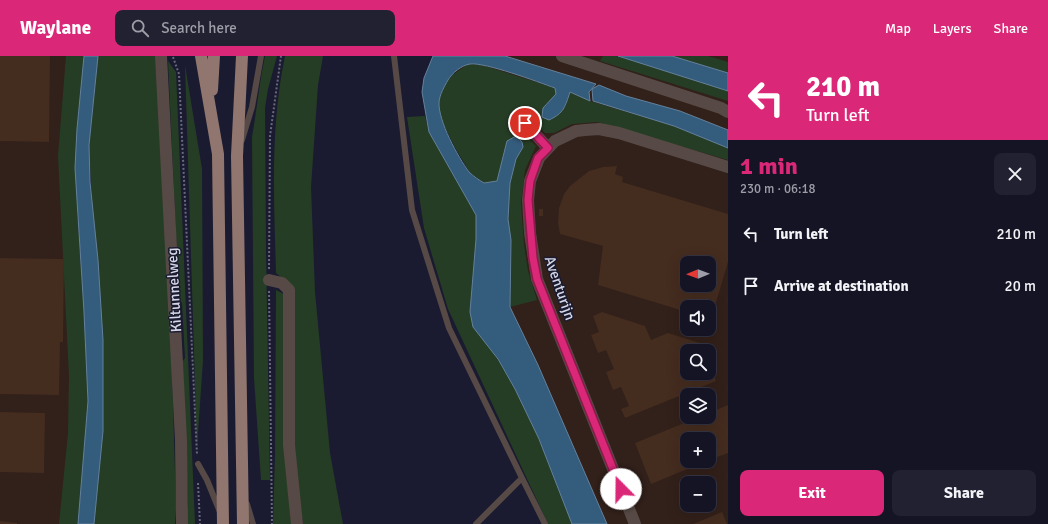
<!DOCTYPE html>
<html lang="en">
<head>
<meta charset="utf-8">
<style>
	body { margin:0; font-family:Signika,sans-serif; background:#212132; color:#f1f3f6; height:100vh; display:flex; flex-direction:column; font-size:15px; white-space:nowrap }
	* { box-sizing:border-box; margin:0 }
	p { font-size:13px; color:#9d9ea7 }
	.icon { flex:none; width:22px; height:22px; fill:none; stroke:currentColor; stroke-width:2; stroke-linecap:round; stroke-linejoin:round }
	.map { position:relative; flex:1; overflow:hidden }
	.side { display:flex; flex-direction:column; background:#141425; width:320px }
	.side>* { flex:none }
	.guide { background:#db2777; color:#fff; overflow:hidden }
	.needle { width:26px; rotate:269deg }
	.tools { position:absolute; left:680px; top:200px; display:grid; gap:8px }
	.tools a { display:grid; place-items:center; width:36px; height:36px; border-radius:8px; background:#141425; box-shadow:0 4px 16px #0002,0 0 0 1px #333342; font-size:20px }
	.pin { position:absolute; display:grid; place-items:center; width:34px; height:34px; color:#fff; margin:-17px; border:2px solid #fff; border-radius:50%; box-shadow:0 1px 4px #0007 }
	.me { position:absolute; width:44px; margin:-22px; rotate:338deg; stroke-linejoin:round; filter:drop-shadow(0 0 3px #0008) }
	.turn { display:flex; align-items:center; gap:14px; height:84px; padding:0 12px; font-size:18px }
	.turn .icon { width:52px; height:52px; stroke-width:2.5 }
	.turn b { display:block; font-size:28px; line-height:34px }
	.round { display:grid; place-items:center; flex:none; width:42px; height:42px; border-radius:8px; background:#212132 }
	.head { display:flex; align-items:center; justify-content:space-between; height:68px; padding:0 12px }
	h1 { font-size:24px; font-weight:700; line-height:30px; color:#db2777 }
	.cta { display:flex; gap:8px; margin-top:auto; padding:8px 12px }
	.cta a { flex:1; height:46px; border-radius:8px; background:#db2777; color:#fff; font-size:16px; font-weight:700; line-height:46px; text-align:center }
	.cta a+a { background:#212132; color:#f1f3f6 }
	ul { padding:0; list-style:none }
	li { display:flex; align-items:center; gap:12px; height:52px; padding:0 12px }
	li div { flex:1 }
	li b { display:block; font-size:15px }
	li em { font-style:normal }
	header { display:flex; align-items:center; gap:24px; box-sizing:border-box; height:56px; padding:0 20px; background:#db2777; color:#fff }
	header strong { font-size:19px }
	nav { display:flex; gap:22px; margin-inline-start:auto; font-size:14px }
	.search { width:280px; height:36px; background:#212132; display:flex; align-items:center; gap:10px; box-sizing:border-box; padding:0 14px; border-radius:8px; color:#9d9ea7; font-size:15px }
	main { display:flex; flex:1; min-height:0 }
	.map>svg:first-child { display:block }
	.industrial { fill:#32201a; fill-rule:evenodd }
	.green { fill:#263d25 }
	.water { fill:#345c7c; stroke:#64819c }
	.building { fill:#442c1f; fill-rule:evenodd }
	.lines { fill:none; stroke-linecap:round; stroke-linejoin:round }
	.path { stroke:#68697d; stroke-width:2; stroke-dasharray:2 2; stroke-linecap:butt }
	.service { stroke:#574a46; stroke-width:6 }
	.minor { stroke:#574a46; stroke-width:12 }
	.tertiary { stroke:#574a46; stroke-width:12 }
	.primary { stroke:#90766e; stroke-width:12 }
	.route-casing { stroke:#8e194d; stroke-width:10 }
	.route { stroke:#db2777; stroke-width:7 }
	.labels { text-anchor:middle; stroke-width:3; stroke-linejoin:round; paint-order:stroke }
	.street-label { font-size:15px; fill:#d5d7e6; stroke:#1a1b31 }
</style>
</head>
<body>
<header>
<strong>Waylane</strong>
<div class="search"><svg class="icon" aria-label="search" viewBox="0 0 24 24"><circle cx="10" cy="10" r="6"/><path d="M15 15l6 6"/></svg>Search here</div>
<nav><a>Map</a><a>Layers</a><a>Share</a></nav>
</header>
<main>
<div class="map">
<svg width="728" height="468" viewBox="0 0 728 468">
	<rect width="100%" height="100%" fill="#1a1b31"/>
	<path class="industrial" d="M0,0H77L73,468H0Z
		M452,0H728V468H597L507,266ZM687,207H709V229H687ZM687,251H709V273H687ZM687,295H709V317H687ZM687,339H709V361H687ZM687,383H709V405H687ZM687,427H709V449H687Z"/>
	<path class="green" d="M66,0H84L77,73V151L84,256L88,345L78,468H59L68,377L69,320L58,100Z
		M98,0H156L172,312L176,453L175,468H94L103,375L89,89Z
		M265,0H277L268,33L265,52L266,196L270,424H261L254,322L252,81C257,54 259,27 265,0Z
		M285,0H323L318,29L311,131L315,236L330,397L343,468H303L298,431L282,222L276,217C274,144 270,71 285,0Z
		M603,0H618L728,35V45L600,5Z
		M672,0H708L728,6V17Z
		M168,5L176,16L195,468H186L188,446L182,306L185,302L182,247L179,244Z
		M468,8L482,9L555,32L556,38L543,52L566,50L569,36L590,45L674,70L728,92V104L597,66L572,68L554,77H545L528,61L518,72L536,90L525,114L521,147L524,189L528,215L537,244L510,251L511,184L484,127L470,117L454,90L442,65L439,56V45L443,32L451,20Z
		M185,9L202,113L203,304L197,391Z
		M425,60L429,76L476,159V183L470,256L515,333L539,383L572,468H548L448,253L424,172L407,61Z
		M276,234L284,238L285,384L293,468H273L275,399Z"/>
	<path class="water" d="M84,0H98L89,89L90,126L98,204L103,284V375L94,468H78L88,345L84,256L75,112L77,73Z
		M433,0H505L596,28L589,36L590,45L570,36C565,51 564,57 549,64L542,61L543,52L556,38L555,32C538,26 485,6 470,8C462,9 452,17 448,24C444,31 440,38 439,46C438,65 458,101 469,116C473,120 479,124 484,127L497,125L507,85L516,80L522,86L523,91L516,103L510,127L508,163L511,184L510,251L538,309L607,468H572L539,383L515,333L498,303L473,271L470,256L476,183V159L429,76L422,36L424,22Z
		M618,0H672L728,17V35Z
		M599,29L626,40L680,55L728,74V92L674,70L593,45L592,33Z"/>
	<path class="building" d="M0,0H50L49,86L0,85Z
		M617,110L615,118L623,121L622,126L728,158V206L711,263L709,262V251H687V256L598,229L603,190L560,178L558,167L559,152L564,138L570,130L589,115L603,111ZM687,207H709V229H687Z
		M539,153H543V160H539Z
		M0,202L64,203L63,286H60L59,339L0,338Z
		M602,256L645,270L651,284L668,277L700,287L703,295H687V317H709V309L716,325L625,362L621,353L629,350L621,331L613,334L606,316L614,313L606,294L598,297L591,279L599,276L593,260Z
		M728,349V397L709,404V383H687V405H707L651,428L635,387L699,361H709V357Z
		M0,356L45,357L44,417L0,416Z
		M722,456L727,468H693Z
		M0,465L17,467V468H0Z"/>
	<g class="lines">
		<path class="path" d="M173,1L179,18L197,399
			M269,213L270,80L281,0
			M269,235L272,468
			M198,427L200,468"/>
		<path class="service" d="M394,0L412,154L449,272L522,422
			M242,84L252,51L261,0
			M198,408L207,424L220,456
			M247,448L253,468
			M476,468L522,422L545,468"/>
		<path class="minor" d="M161,0L181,384L182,468
			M525,67L548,92
			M269,224L282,227L289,234V389L297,468
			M635,468L537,223L530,177L528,144L530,125L539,102L555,85L576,75L585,74L599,73L619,77L728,111"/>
		<path class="tertiary" d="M562,0L721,52L728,56"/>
		<path class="primary" d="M201,0L218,98L223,468
			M242,0L237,100L243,468
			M212,34L214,0"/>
	</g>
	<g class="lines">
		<g class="route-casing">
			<path id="route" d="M525,67L548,92L538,102L530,125L528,144L533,202L537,223L621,433"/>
		</g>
		<use href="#route" class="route"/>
	</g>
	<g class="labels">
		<g class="street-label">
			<text transform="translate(560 232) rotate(71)" y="5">Aventurijn</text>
			<text transform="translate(174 234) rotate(-93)" y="5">Kiltunnelweg</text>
		</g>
	</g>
</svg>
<div class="tools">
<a><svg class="needle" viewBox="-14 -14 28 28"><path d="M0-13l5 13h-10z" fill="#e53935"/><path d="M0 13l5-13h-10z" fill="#9d9ea7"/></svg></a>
<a><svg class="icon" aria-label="sound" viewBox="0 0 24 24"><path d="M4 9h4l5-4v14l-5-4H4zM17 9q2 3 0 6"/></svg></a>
<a><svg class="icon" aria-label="search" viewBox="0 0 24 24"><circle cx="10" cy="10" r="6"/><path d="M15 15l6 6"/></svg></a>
<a><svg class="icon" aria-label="layers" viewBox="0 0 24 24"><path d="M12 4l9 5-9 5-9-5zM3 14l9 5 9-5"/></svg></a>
<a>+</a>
<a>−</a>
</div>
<div class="pin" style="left:525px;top:67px;background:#d93025"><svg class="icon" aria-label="arrive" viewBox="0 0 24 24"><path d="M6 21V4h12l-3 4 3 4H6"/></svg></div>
<svg class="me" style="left:621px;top:433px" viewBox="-20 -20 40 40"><circle r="19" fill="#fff"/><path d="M0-13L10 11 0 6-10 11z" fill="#db2777"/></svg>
</div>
<section class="side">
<div class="guide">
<div class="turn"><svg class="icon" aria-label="left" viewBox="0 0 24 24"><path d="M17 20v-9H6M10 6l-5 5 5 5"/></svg><div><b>210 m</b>Turn left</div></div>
</div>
<div class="head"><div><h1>1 min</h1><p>230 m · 06:18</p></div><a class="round"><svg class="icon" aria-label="close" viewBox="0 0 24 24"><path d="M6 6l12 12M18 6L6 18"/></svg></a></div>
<ul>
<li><svg class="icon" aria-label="left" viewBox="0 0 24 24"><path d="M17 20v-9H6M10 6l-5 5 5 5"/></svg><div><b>Turn left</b></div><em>210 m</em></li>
<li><svg class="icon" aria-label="arrive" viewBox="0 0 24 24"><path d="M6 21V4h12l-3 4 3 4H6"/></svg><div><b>Arrive at destination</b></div><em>20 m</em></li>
</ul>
<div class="cta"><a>Exit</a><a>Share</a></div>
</section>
</main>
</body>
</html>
